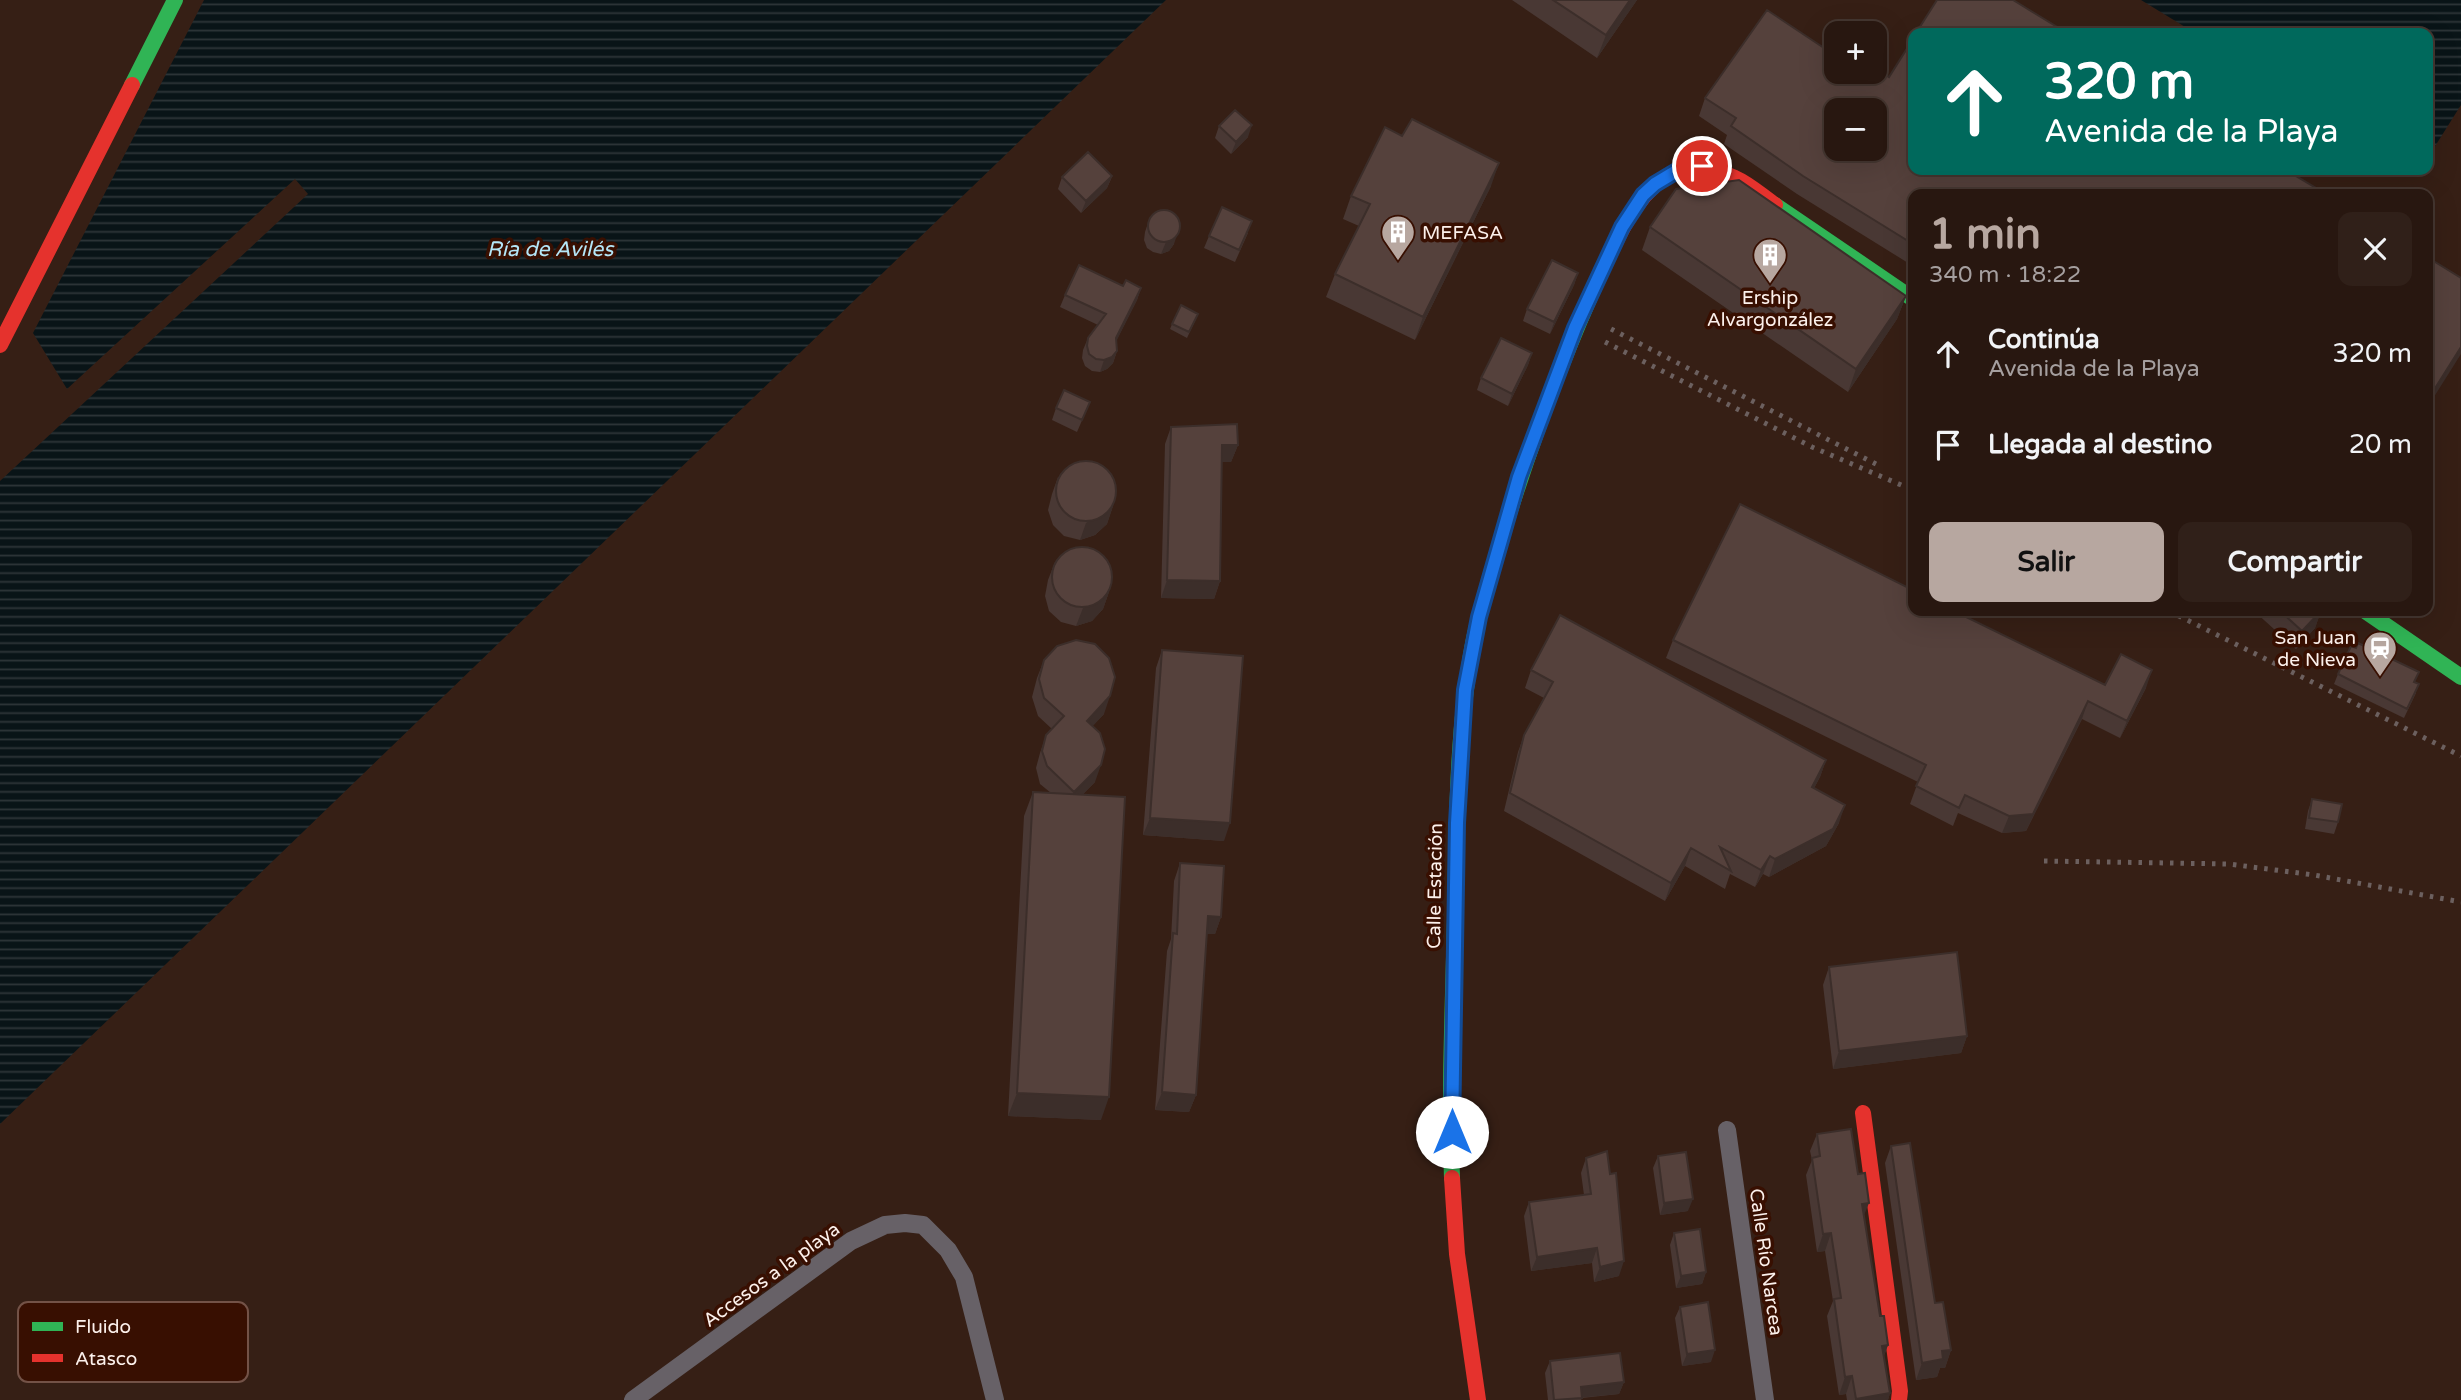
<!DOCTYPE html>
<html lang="es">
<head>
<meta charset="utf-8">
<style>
	body { margin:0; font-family:"Varela Round",sans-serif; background:#302019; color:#f1f3f6; height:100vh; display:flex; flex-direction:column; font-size:26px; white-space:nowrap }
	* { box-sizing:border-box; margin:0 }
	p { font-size:23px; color:#a59f9f }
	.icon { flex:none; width:38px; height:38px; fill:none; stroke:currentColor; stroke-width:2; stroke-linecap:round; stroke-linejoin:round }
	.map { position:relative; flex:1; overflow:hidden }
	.panel { position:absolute; left:1908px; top:189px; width:525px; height:427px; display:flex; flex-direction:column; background:#281710; border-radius:14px; box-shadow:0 7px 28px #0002,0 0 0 2px #443630 }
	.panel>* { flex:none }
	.hud { position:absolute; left:1908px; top:28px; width:525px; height:147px; border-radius:14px; box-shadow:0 7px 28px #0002,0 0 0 2px #443630; background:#00695c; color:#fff; overflow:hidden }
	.fabs { position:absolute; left:1824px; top:21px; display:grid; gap:14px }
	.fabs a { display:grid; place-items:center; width:63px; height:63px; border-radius:14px; background:#281710; box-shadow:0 7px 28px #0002,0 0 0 2px #443630; font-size:35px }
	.pin { position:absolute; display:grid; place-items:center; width:60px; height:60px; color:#fff; margin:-30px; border:4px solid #fff; border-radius:50%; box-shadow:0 2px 7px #0007 }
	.me { position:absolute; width:77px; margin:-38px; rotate:0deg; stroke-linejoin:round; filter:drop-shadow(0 0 5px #0008) }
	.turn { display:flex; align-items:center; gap:24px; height:147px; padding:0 21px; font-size:32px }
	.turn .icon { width:91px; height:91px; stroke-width:2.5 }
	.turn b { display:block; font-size:49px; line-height:60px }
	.round { display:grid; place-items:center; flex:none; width:74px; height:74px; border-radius:14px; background:#302019 }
	.summary { display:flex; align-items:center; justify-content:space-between; height:119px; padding:0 21px }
	h1 { font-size:42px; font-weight:800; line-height:52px; color:#b7a7a0 }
	.button { display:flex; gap:14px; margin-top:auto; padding:14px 21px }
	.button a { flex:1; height:80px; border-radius:14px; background:#b7a7a0; color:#111; font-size:28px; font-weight:800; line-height:80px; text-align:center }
	.button a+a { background:#302019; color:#f1f3f6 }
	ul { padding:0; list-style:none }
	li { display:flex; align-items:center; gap:21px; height:91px; padding:0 21px }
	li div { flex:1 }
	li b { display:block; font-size:26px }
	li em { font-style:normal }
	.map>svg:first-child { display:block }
	.water { fill:url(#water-rules) }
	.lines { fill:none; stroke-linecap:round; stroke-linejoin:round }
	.street { stroke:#676167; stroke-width:18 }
	.fast { stroke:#30b455; stroke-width:16 }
	.jam { stroke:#e5322d; stroke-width:16 }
	.rail { stroke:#6c605f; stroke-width:5; stroke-dasharray:3.5 7; stroke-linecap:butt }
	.wall { fill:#493834 }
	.shaded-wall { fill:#3c2e2a }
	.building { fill:#55413c; stroke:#3c2e2a; stroke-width:2; fill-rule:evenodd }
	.route-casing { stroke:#114b97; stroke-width:18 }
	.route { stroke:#1a73e8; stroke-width:12 }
	.labels { text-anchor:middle; stroke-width:7; stroke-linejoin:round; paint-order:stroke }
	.poi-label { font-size:19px; fill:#fcf0eb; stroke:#380f01; text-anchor:start }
	.street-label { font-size:19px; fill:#fcf0eb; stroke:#380f01 }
	.water-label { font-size:21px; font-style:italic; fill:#b4e6f7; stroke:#380f01 }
	.key { fill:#380f01; stroke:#735247; stroke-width:2 }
	.key-label { font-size:19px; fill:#fcf0eb }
</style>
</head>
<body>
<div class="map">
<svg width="2461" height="1400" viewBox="0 0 2461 1400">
	<defs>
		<pattern id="water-rules" width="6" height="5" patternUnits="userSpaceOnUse" patternTransform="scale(1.75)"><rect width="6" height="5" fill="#091417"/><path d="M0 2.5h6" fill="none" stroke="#2e3639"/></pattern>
	</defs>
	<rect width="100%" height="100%" fill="#361f15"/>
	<path class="water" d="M204,0H1166L0,1124V481L308,194L295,179L67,389L33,333Z
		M2141,0H2461V105L2427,159V33H2195Z"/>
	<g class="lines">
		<path class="street" d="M1727,1130L1765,1400
			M633,1400L851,1241L885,1225L905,1223L923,1225L948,1250L964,1277L995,1400"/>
		<path class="fast" d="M132,85L175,0
			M1775,205L1913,299
			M2365,611L2461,677
			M1452,1178C1449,1092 1453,1005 1455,919C1457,827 1456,735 1473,644C1480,608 1492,571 1502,536C1530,445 1563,355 1603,268"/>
		<path class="jam" d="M1603,268C1629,212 1660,143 1735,178C1749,184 1762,196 1775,205
			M0,345L132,85
			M1863,1113L1900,1391L1899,1400
			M1452,1178L1457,1254L1478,1400"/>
		<path class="rail" d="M1611,329L1876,464
			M1605,342L1812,447L1913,490
			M2169,611L2461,756
			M2044,861L2229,864L2314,875L2461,902"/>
	</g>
	<path class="wall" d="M1512,0H1637L1597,58Z
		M1705,98L1913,194V266L1797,194L1724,144L1727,135L1699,116Z
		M1219,126L1248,137L1231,154L1215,138Z
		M1062,177H1112L1107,188L1081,213L1058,189Z
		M1491,186L1415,340L1326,297L1335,274L1359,226L1343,219L1351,196Z
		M1149,220L1174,244L1169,251L1161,254L1153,252L1147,248L1144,240L1145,232Z
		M1650,227L1906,296L1897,319L1848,392L1642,250Z
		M1248,233L1235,262L1204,248L1209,236Z
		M1578,273L1574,285L1550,334L1523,321L1527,309Z
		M1123,286L1141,288L1137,300L1116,341L1117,351L1113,363L1107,369L1100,372L1092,371L1085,366L1082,358L1083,350L1088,338L1098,325L1060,307L1065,295Z
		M1196,319L1187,338L1170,329L1172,324Z
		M1532,353L1528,365L1508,406L1477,390L1481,378Z
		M1090,402L1077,432L1052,420L1056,408Z
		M1171,427L1238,445L1231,462H1222L1220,581L1214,599L1161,598L1165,444Z
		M1058,477L1113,506L1107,524L1095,535L1080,540L1064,536L1053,525L1048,510L1052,494Z
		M1055,562L1109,592L1103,609L1092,621L1076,626L1061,622L1049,611L1045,596L1048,580Z
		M2254,611H2321L2315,628L2296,649Z
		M1673,640L2105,685L2146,688L2120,738L2082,719L2026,831L2002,833L1958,813L1953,826L1910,804L1918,782L1666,658Z
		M2356,648L2415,682L2416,693L2404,718L2334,684L2338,674Z
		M1162,650L1224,841L1143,835L1156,668Z
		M1044,660L1104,714L1092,726L1095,782L1082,795L1101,1120L1008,1116L1024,816L1033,792L1051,793L1040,784L1036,768L1040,753L1046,735L1052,729L1038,716L1032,697L1037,678Z
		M1531,670L1826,760L1820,777L1814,788L1839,823L1826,846L1769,877L1763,874L1755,887L1730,874L1725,889L1685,866L1665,901L1504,811L1518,752L1524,735L1544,698L1525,688Z
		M2312,799L2338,822L2334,834L2305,829L2308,811Z
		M1180,863L1221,917L1215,934H1207L1196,1095L1189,1112L1155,1110L1167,951L1171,939L1174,881Z
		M1829,967L1967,1036L1961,1053L1833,1069L1823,985Z
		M1817,1134L1864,1215L1880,1316L1888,1345L1884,1356L1890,1393L1888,1400H1847L1846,1394L1839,1395L1827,1316L1833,1301L1825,1251L1817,1252L1806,1175L1812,1160L1810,1151Z
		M1891,1146L1935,1303L1951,1350L1945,1368H1940L1937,1377L1916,1380L1885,1163Z
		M1658,1156L1688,1211L1660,1215L1653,1168Z
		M1586,1158L1619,1276L1594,1282L1592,1263L1531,1271L1524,1216L1529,1202L1584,1195L1581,1173Z
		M1674,1233L1706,1272L1702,1284L1676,1288L1670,1245Z
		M1680,1307L1711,1362L1682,1366L1675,1318Z
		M1550,1361L1624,1382L1619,1394L1582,1398L1581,1400H1548L1545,1373Z"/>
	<path class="shaded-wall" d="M1630,0H1637L1597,58L1606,35Z
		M1252,125L1248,137L1231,154L1236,142Z
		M1499,163L1491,186L1415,340L1423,317Z
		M1112,176L1107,188L1081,213L1086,201Z
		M1178,232L1174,244L1169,251L1161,254L1166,242Z
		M1578,273L1574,285L1550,334L1554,322Z
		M1141,288L1137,300L1112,350L1116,338Z
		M1906,296L1897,319L1848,392L1856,369Z
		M2461,347V354L2427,408V401Z
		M1117,351L1113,363L1107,369L1100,372L1104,360Z
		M1532,353L1528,365L1508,406L1512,394Z
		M1222,445H1238L1231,462H1216Z
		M1113,506L1107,524L1095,535L1080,540L1086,523Z
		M1167,580L1220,581L1214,599L1161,598Z
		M1109,592L1103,609L1092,621L1076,626L1083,608Z
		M2321,611L2315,628L2296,649L2302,631Z
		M2152,670L2146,688L2120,738L2127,721Z
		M1110,696L1104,714L1081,739L1087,721Z
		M2088,701L2082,719L2026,831L2002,833L2009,816Z
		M1826,760L1820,777L1806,804L1812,787Z
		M1101,765L1095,782L1068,810L1074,792Z
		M1845,805L1839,823L1826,846L1769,877L1775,859Z
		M1150,818L1230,823L1224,841L1143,835Z
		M1691,848L1685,866L1665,901L1671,883Z
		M1770,856L1763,874L1755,887L1761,870Z
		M1208,916L1221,917L1215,934H1202Z
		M1967,1036L1961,1053L1833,1069L1839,1051Z
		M1162,1092L1196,1095L1189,1112L1155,1110Z
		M1017,1093L1109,1097L1101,1120L1008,1116Z
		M1693,1199L1688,1211L1660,1215L1664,1203Z
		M1869,1203L1862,1220V1204Z
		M1831,1233L1825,1251L1817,1252L1823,1234Z
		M1597,1248L1592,1263L1531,1271L1537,1257Z
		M1624,1261L1619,1276L1594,1282L1600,1267Z
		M1706,1272L1702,1284L1676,1288L1681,1276Z
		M1888,1345L1881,1363L1882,1346Z
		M1715,1350L1711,1362L1682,1366L1687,1354Z
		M1951,1350L1945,1368H1940L1937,1377L1916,1380L1922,1363L1942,1351Z
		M1852,1376L1846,1394L1839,1395L1845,1377Z
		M1624,1382L1619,1394L1576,1398L1581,1387Z
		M1890,1393L1888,1400H1855L1856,1399Z"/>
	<path class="building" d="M1553,0H1630L1606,35Z
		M1937,0H2013L2067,33H1916Z
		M1767,10L1836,56V72H1874V67L1889,77L1913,39V170H2286L2326,194H1913V244L1803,176L1731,126L1736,118L1705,98ZM1836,110H1874V149H1836Z
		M1235,110L1252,125L1236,142L1219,126Z
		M1412,119L1499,163L1423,317L1335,274L1370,204L1351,196L1385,127L1402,136Z
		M1088,152L1112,176L1086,201L1062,177Z
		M1739,180L1906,296L1856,369L1650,227L1676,189Z
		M1222,207L1252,221L1239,250L1209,236Z
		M1148 226a16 16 0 1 1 32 0a16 16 0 1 1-32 0Z
		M2427,257L2461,278V347L2427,401Z
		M1552,260L1578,273L1554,322L1527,309Z
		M1079,265L1123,286L1126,280L1141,288L1116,338L1117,351L1112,357L1104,360L1096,359L1089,354L1087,346L1088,338L1106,314L1065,295Z
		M1181,305L1198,314L1189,332L1172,324Z
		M1501,338L1532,353L1512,394L1481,378Z
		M1064,390L1090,402L1082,420L1056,408Z
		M1237,424L1238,445H1222L1220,581L1167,580L1171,427Z
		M1056 491a30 30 0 1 1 60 0a30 30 0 1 1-60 0Z
		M1740,504L1913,590V611H1954L2105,685L2121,654L2152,670L2127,721L2088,701L2033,814L2009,816L1965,795L1959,808L1916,786L1926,765L1673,640Z
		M1052 577a30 30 0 1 1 60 0a30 30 0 1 1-60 0Z
		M2280,611H2321L2302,631Z
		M1560,615L1826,760L1812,787L1845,805L1833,829L1775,859L1770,856L1761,870L1720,847L1731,871L1691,848L1671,883L1510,793L1524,735L1553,682L1531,670Z
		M1076,640L1095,644L1109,658L1115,677L1110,696L1087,721L1100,733L1105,749L1101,765L1074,792L1047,766L1042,751L1046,735L1064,716L1044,698L1039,679L1044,660L1057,646Z
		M2358,643L2419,672L2414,682L2419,684L2407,709L2338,674L2351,646L2356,648Z
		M1162,650L1243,656L1230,823L1150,818Z
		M1033,792L1125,797L1109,1097L1017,1093Z
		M2312,799L2342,804L2338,822L2309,818Z
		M1180,863L1224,866L1221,917L1208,916L1196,1095L1162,1092L1173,933L1177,934Z
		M1957,952L1967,1036L1839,1051L1829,967Z
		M1851,1129L1858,1174L1865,1173L1869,1203L1862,1204L1880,1316H1884L1888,1345L1882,1346L1890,1393L1856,1399L1852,1376L1845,1377L1834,1299L1841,1298L1831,1233L1823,1234L1812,1158L1820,1156L1817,1134Z
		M1910,1143L1935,1303L1943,1302L1951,1350L1942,1351L1943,1359L1922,1363L1891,1146Z
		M1607,1151L1610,1174L1616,1173L1624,1261L1600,1267L1597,1248L1537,1257L1529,1202L1591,1194L1586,1158Z
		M1686,1152L1693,1199L1664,1203L1658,1156Z
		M1700,1229L1706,1272L1681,1276L1674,1233Z
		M1708,1302L1715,1350L1687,1354L1680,1307Z
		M1620,1353L1624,1382L1581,1387L1582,1398L1554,1400L1550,1361Z"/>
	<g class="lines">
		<g class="route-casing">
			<path id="route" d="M1452,1132L1457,823L1465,690L1479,617L1519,477L1575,328L1622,227L1643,195L1655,184L1680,169L1702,166"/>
		</g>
		<use href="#route" class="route"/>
	</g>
	<defs>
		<g id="building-pin" transform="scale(1.75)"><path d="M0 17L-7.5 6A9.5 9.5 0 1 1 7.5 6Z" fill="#b7a7a0" stroke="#380f01"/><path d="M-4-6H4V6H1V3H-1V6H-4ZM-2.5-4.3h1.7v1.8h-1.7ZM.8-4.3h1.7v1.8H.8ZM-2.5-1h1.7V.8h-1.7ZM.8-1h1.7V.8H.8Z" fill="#fff"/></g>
		<g id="station-pin" transform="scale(1.75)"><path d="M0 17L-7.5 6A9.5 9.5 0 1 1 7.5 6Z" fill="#b7a7a0" stroke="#380f01"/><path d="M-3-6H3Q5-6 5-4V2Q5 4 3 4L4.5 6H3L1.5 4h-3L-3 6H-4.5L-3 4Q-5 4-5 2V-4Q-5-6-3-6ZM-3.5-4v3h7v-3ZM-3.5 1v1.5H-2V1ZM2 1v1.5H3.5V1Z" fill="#fff"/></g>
	</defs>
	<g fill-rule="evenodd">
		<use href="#building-pin" x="1398" y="232"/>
		<use href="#building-pin" x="1770" y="255"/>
		<use href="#station-pin" x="2380" y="648"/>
	</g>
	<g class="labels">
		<g class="poi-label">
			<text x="1422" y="239">MEFASA</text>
			<text x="1770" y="304" text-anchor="middle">Ership<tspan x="1770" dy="22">Alvargonzález</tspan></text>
			<text x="2356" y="644" text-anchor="end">San Juan<tspan x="2356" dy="22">de Nieva</tspan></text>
		</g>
		<g class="street-label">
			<text transform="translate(1434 886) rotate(-89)" y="7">Calle Estación</text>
			<text transform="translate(1767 1262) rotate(82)" y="7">Calle Río Narcea</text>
			<text transform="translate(771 1274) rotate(-36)" y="7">Accesos a la playa</text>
		</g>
		<g class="water-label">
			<text x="550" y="256">Ría de Avilés</text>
		</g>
	</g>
	<rect x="18" y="1302" width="230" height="80" rx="10" class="key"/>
	<rect x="32" y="1322" width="31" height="9" fill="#30b455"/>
	<rect x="32" y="1354" width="31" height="8" fill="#e5322d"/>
	<g class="key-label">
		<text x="75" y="1333">Fluido</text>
		<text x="75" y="1365">Atasco</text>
	</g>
</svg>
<div class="fabs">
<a>+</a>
<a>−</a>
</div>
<div class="pin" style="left:1702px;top:166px;background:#d93025"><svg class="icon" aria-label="arrive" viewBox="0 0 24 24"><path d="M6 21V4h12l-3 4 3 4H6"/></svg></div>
<svg class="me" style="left:1452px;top:1132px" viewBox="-20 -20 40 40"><circle r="19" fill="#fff"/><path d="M0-13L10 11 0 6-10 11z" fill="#1a73e8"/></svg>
<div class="hud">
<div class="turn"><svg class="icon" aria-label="ahead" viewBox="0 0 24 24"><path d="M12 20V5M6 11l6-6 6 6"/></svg><div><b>320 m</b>Avenida de la Playa</div></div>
</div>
<section class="panel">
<div class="summary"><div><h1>1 min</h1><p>340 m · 18:22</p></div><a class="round"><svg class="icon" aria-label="close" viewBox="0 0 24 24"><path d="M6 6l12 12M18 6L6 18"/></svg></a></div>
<ul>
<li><svg class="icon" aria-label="ahead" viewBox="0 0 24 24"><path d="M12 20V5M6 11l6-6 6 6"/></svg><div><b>Continúa</b><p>Avenida de la Playa</p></div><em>320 m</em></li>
<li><svg class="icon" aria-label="arrive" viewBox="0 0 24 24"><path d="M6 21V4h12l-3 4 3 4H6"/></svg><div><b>Llegada al destino</b></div><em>20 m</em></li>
</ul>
<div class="button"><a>Salir</a><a>Compartir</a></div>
</section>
</div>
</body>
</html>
